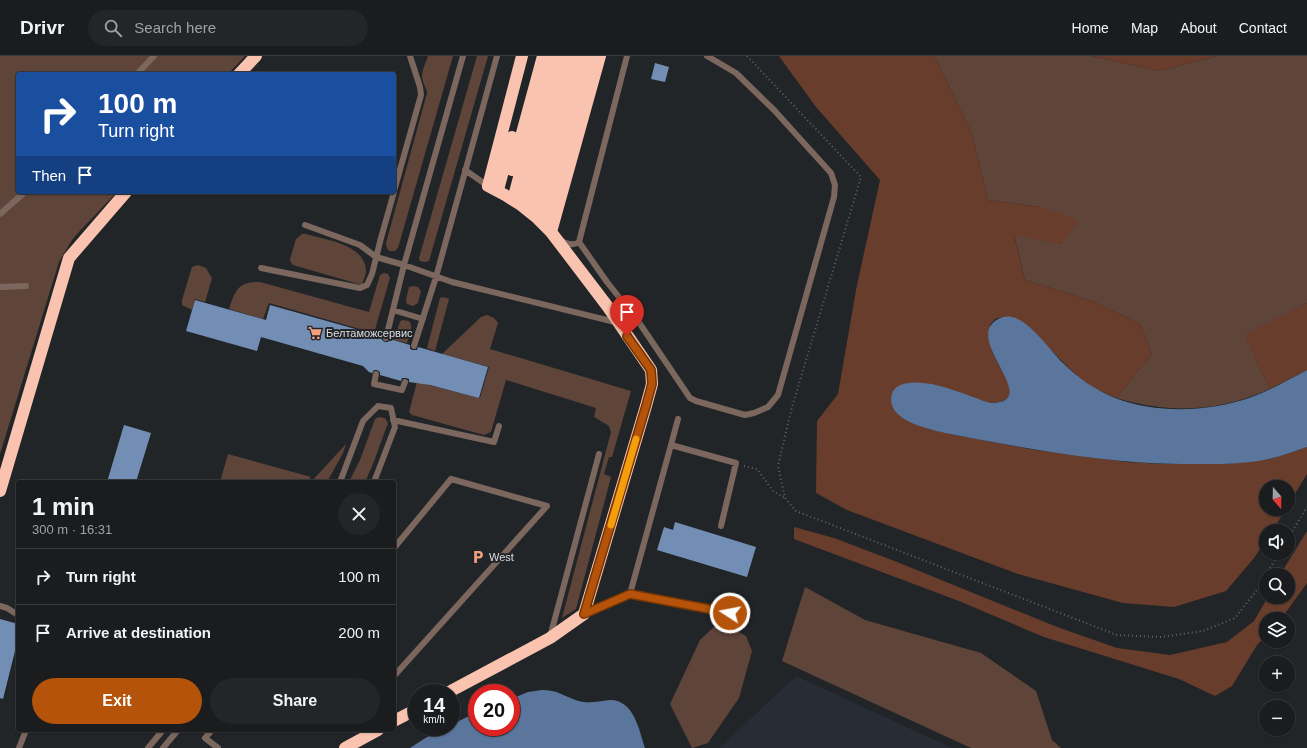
<!DOCTYPE html>
<html lang="en">
<head>
<meta charset="utf-8">
<style>
	body { margin:0; font-family:Helvetica,sans-serif; background:#232527; color:#f1f3f6; height:100vh; display:flex; flex-direction:column; font-size:15px; white-space:nowrap }
	* { box-sizing:border-box; margin:0 }
	p { font-size:13px; color:#9fa1a4 }
	.icon { flex:none; width:22px; height:22px; fill:none; stroke:currentColor; stroke-width:2; stroke-linecap:round; stroke-linejoin:round }
	.map { position:relative; flex:1; overflow:hidden }
	.sheet { position:absolute; left:16px; top:424px; width:380px; height:252px; display:flex; flex-direction:column; background:#1a1c1e; border-radius:4px; box-shadow:0 1px 3px #0004,0 0 0 1px #383a3c }
	.sheet>* { flex:none }
	.hud { position:absolute; left:16px; top:16px; width:380px; height:122px; border-radius:4px; box-shadow:0 1px 3px #0004,0 0 0 1px #383a3c; background:#1a4fa0; color:#fff; overflow:hidden }
	.needle { width:26px; rotate:160deg }
	.buttons { position:absolute; left:1259px; top:424px; display:grid; gap:8px }
	.buttons a { display:grid; place-items:center; width:36px; height:36px; border-radius:50%; background:#1a1c1e; box-shadow:0 1px 3px #0004,0 0 0 1px #383a3c; font-size:20px }
	.speed { position:absolute; left:408px; top:628px; display:flex; gap:8px; font-size:20px; font-weight:700; text-align:center }
	.speed>* { display:grid; place-content:center; width:52px; height:52px; border-radius:50%; background:#1a1c1e; box-shadow:0 1px 3px #0004,0 0 0 1px #383a3c; line-height:1 }
	.speed small { font-size:10px; font-weight:400 }
	.speed .limit { border:6px solid #d22; background:#fff; color:#111 }
	.pin { position:absolute; display:grid; place-items:center; width:34px; height:34px; color:#fff; margin:-41px -17px; border-radius:50% 50% 50% 0; rotate:-45deg; box-shadow:0 0 4px #0007 }
	.pin .icon { rotate:45deg }
	.me { position:absolute; width:44px; margin:-22px; rotate:281deg; stroke-linejoin:round; filter:drop-shadow(0 0 3px #0008) }
	.turn { display:flex; align-items:center; gap:14px; height:84px; padding:0 16px; font-size:18px }
	.turn .icon { width:52px; height:52px; stroke-width:2.5 }
	.turn b { display:block; font-size:28px; line-height:34px }
	.then { display:flex; align-items:center; height:38px; padding:0 16px; background:#0003; gap:8px; font-size:15px }
	.round { display:grid; place-items:center; flex:none; width:42px; height:42px; border-radius:21px; background:#232527 }
	.head { display:flex; align-items:center; justify-content:space-between; height:68px; padding:0 16px }
	h1 { font-size:24px; font-weight:700; line-height:30px }
	.action { display:flex; gap:8px; margin-top:auto; padding:8px 16px }
	.action a { flex:1; height:46px; border-radius:24px; background:#b45309; color:#fff; font-size:16px; font-weight:700; line-height:46px; text-align:center }
	.action a+a { background:#232527; color:#f1f3f6 }
	ul { padding:0; list-style:none }
	li { display:flex; align-items:center; gap:12px; height:56px; padding:0 16px; border-top:1px solid #383a3c }
	li div { flex:1 }
	li b { display:block; font-size:15px }
	li em { font-style:normal }
	header { display:flex; align-items:center; gap:24px; box-sizing:border-box; height:56px; padding:0 20px; background:#1a1c1e; border-bottom:1px solid #383a3c }
	header strong { font-size:19px }
	nav { display:flex; gap:22px; margin-inline-start:auto; font-size:14px }
	.search { width:280px; height:36px; background:#232527; display:flex; align-items:center; gap:10px; box-sizing:border-box; padding:0 14px; border-radius:22px; color:#9fa1a4; font-size:15px }
	.map>svg:first-child { display:block }
	.built { fill:#272c35 }
	.green { fill:#5f443a }
	.forest { fill:#693d2c }
	.water { fill:#5b769c }
	.building { fill:#728eb5 }
	.lines { fill:none; stroke-linecap:round; stroke-linejoin:round }
	.path { stroke:#616466; stroke-width:2; stroke-dasharray:1 3; stroke-linecap:butt }
	.lane { stroke:#7c675f; stroke-width:6 }
	.highway { stroke:#f9c3af; stroke-width:12 }
	.route-casing { stroke:#753606; stroke-width:10 }
	.route { stroke:#b45309; stroke-width:7 }
	.slow { stroke:#f59e0b; stroke-width:7 }
	.labels { text-anchor:middle; stroke-width:4; stroke-linejoin:round; paint-order:stroke }
	.poi-label { font-size:11px; fill:#dcdee0; stroke:#222528; text-anchor:start }
</style>
</head>
<body>
<header>
<strong>Drivr</strong>
<div class="search"><svg class="icon" aria-label="search" viewBox="0 0 24 24"><circle cx="10" cy="10" r="6"/><path d="M15 15l6 6"/></svg>Search here</div>
<nav><a>Home</a><a>Map</a><a>About</a><a>Contact</a></nav>
</header>
<div class="map">
<svg width="1307" height="692" viewBox="0 0 1307 692">
	<rect width="100%" height="100%" fill="#222528"/>
	<path class="built" d="M796,620L952,692H719Z"/>
	<path class="green" d="M0,0H245L228,18H18V136H117L78,177L72,184L59,206L0,398Z
		M428,0H453L398,192L395,195H389L387,192L386,187L427,37C427,33 425,32 424,28C419,19 425,9 428,0Z
		M477,0H488L429,205L425,206L420,205L419,202Z
		M934,0H1092L1159,15L1217,0H1307V247L1245,280L1270,333C1218,356 1171,358 1116,342L1152,298L1140,268L1092,245L1025,224L1014,178L1062,188L1041,151L988,144L972,78Z
		M302,178H306C326,184 364,188 366,214C366,219 363,225 362,229L293,209L290,205V203L296,183Z
		M198,209L206,212L212,222L205,246L195,243L192,254L182,249V244L192,211Z
		M384,217L388,218L390,222L374,277L269,247L263,263L229,253C235,235 238,225 260,226L369,256L380,219Z
		M414,230L418,231L421,235L418,247L413,250L407,248L406,244L409,231Z
		M442,241L447,242L449,243L435,295L427,292L440,242Z
		M487,259L494,262L498,267L490,293L631,335L612,401H609L604,418L611,421L576,553L562,562L611,376L609,370L594,361L596,352L506,324L491,376L484,379L412,359L409,356L417,326L480,342L489,311L442,298L481,261Z
		M402,264L409,265C414,271 409,280 407,287L394,284L400,266Z
		M379,361L385,362L388,367L373,408L365,426H349L360,404L375,363Z
		M346,388L343,397L327,426H311Z
		M228,398L311,421L306,426H220Z
		M805,531L865,564L981,597L1036,635L1052,684L1061,692H971L782,605Z
		M720,565L746,580L752,595L739,642L708,687L692,692L670,648L700,584Z"/>
	<path class="forest" d="M779,0H934L972,78L988,144L1041,151L1079,164L1062,188L1014,179L1025,224L1092,245L1140,268L1152,298L1116,342L1097,334L1079,322L1047,290L1003,261L995,263L990,269C991,277 989,287 992,294C996,311 1031,346 991,347L929,328L908,327L919,370L945,377L1035,394L1127,406L1162,408H1226L1270,403L1307,391V418L1288,449V431H1266V453H1286L1272,475H1266V484L1254,502L1226,535L1174,551L1123,547L1018,518L847,454L816,437L817,365L838,338L856,234L880,124L816,51Z
		M1092,0H1217L1159,15Z
		M1307,247V314L1270,333L1244,279Z
		M794,471L834,482L897,506L1057,571L1117,592L1170,599L1227,586L1254,565L1268,541H1288V519H1280L1307,475V527L1281,563H1266V580L1257,589L1232,630L1215,640L1179,623L1044,581L959,545L794,483Z"/>
	<path class="water" d="M1003,261C1005,261 1009,260 1012,261C1029,264 1050,294 1063,307C1078,322 1095,334 1115,342C1157,358 1208,356 1249,342C1269,335 1288,324 1307,314V391C1295,395 1282,400 1269,403C1241,409 1211,408 1182,408C1102,407 1024,392 945,377C929,373 884,364 892,338C894,331 901,328 908,327C933,323 967,340 991,347C1047,346 954,278 1003,261Z
		M542,634C549,634 555,635 561,638C569,641 575,645 584,646C593,647 601,645 609,644C634,643 639,674 645,692H410C420,686 440,671 451,671V669L477,656V671H511V643L528,636Z"/>
	<path class="building" d="M655,7L669,11L665,26L651,23Z
		M195,244L266,264L270,249L373,278L382,281V284L385,286H388L390,283L410,289V293L413,294H417L418,291L488,311L479,342L430,329L409,326V323L406,322H402L401,325L380,319V316L377,314H374L372,317L369,316L363,310L261,281L257,295L186,275Z
		M124,369L151,377L136,426H107Z
		M675,466L756,491L747,521L657,494L664,471L673,474Z
		M0,563L18,568V583L3,643L0,642Z"/>
	<g class="lines">
		<path class="path" d="M747,0L861,121L792,351L778,410L785,442L796,455L1117,579L1161,581L1203,575L1235,562L1260,530L1266,519
			M744,410L757,413L773,435L785,442
			M1288,482L1307,451
			M1266,519L1279,497"/>
		<path class="lane" d="M137,18L154,0
			M465,114L488,130
			M394,135L421,39L420,31L410,0
			M0,158L25,136
			M305,169L360,189L376,201L404,209L452,226L619,267L638,265
			M561,184C565,188 574,190 579,186L627,0
			M579,186L607,226L638,265L690,342L696,345L745,359L754,357L768,351L778,339L834,141L835,129L831,117L774,54L736,17L707,0
			M261,212L360,232L367,229L372,218L381,182L394,136
			M0,231L26,230
			M393,254L423,263
			M386,282L404,209L463,0
			M414,290L436,221L497,0
			M376,318L374,328L402,334L405,326
			M678,363L671,389L736,407L721,470
			M393,364L494,386L499,370
			M340,426L363,365L378,350L391,352L395,371L374,426
			M394,492L451,423L547,450L394,620
			M630,538L730,557
			M0,550L7,552L18,559
			M585,558L630,538L671,389
			M550,581L599,398
			M212,674L205,682L218,692
			M19,692L26,674
			M148,692L163,674
			M163,692L178,674"/>
		<path class="highway" d="M239,18L256,0
			M512,114L543,0
			M498,134L512,81
			M513,144L551,0
			M521,149L561,0
			M529,155L571,0
			M536,161L580,0
			M544,169L590,0
			M551,176L600,0
			M0,435L69,202L126,136
			M447,637L550,582L584,558L646,350L652,328L651,314L608,251L551,176L536,161L521,149L505,139L488,130L522,0
			M394,665L417,653
			M345,692L378,674"/>
	</g>
	<g class="lines">
		<g class="route-casing">
			<path id="route" d="M627,280L651,314L652,328L646,350L584,558L630,538L730,557"/>
		</g>
		<use href="#route" class="route"/>
		<path class="slow" d="M611,469L636,383"/>
	</g>
	<defs>
		<g id="supermarket-bare" transform="scale(1.08)"><path d="M-6-5.5h2.5l.6 2H6L4.5 2H-2.5L-4.4-4H-6ZM-1.5 3.2a1.3 1.3 0 1 0 .1 0ZM3 3.2a1.3 1.3 0 1 0 .1 0Z" fill="#f2a080" stroke="#222528" stroke-width="2.5" paint-order="stroke"/></g>
		<g id="parking-bare" transform="scale(1.08)"><path d="M-3.5-5.5H1a3.5 3.5 0 0 1 0 7H-1V5.5H-3.5ZM-1-3.4V-.6H.8a1.4 1.4 0 0 0 0-2.8Z" fill="#f2a080" stroke="#222528" stroke-width="2.5" paint-order="stroke"/></g>
	</defs>
	<g fill-rule="evenodd">
		<use href="#supermarket-bare" x="315" y="277"/>
		<use href="#parking-bare" x="478" y="501"/>
	</g>
	<g class="labels">
		<g class="poi-label">
			<text x="326" y="281">Белтаможсервис</text>
			<text x="489" y="505">West</text>
		</g>
	</g>
</svg>
<div class="buttons">
<a><svg class="needle" viewBox="-14 -14 28 28"><path d="M0-13l5 13h-10z" fill="#e53935"/><path d="M0 13l5-13h-10z" fill="#9fa1a4"/></svg></a>
<a><svg class="icon" aria-label="sound" viewBox="0 0 24 24"><path d="M4 9h4l5-4v14l-5-4H4zM17 9q2 3 0 6"/></svg></a>
<a><svg class="icon" aria-label="search" viewBox="0 0 24 24"><circle cx="10" cy="10" r="6"/><path d="M15 15l6 6"/></svg></a>
<a><svg class="icon" aria-label="layers" viewBox="0 0 24 24"><path d="M12 4l9 5-9 5-9-5zM3 14l9 5 9-5"/></svg></a>
<a>+</a>
<a>−</a>
</div>
<div class="speed"><div>14<small>km/h</small></div><div class="limit">20</div></div>
<div class="pin" style="left:627px;top:280px;background:#d93025"><svg class="icon" aria-label="arrive" viewBox="0 0 24 24"><path d="M6 21V4h12l-3 4 3 4H6"/></svg></div>
<svg class="me" style="left:730px;top:557px" viewBox="-20 -20 40 40"><circle r="17" fill="#b45309" stroke="#fff" stroke-width="3"/><path d="M0-11L8 9 0 5-8 9z" fill="#fff"/></svg>
<div class="hud">
<div class="turn"><svg class="icon" aria-label="right" viewBox="0 0 24 24"><path d="M7 20v-9h11M14 6l5 5-5 5"/></svg><div><b>100 m</b>Turn right</div></div>
<div class="then">Then<svg class="icon" aria-label="arrive" viewBox="0 0 24 24"><path d="M6 21V4h12l-3 4 3 4H6"/></svg></div>
</div>
<section class="sheet">
<div class="head"><div><h1>1 min</h1><p>300 m · 16:31</p></div><a class="round"><svg class="icon" aria-label="close" viewBox="0 0 24 24"><path d="M6 6l12 12M18 6L6 18"/></svg></a></div>
<ul>
<li><svg class="icon" aria-label="right" viewBox="0 0 24 24"><path d="M7 20v-9h11M14 6l5 5-5 5"/></svg><div><b>Turn right</b></div><em>100 m</em></li>
<li><svg class="icon" aria-label="arrive" viewBox="0 0 24 24"><path d="M6 21V4h12l-3 4 3 4H6"/></svg><div><b>Arrive at destination</b></div><em>200 m</em></li>
</ul>
<div class="action"><a>Exit</a><a>Share</a></div>
</section>
</div>
</body>
</html>
